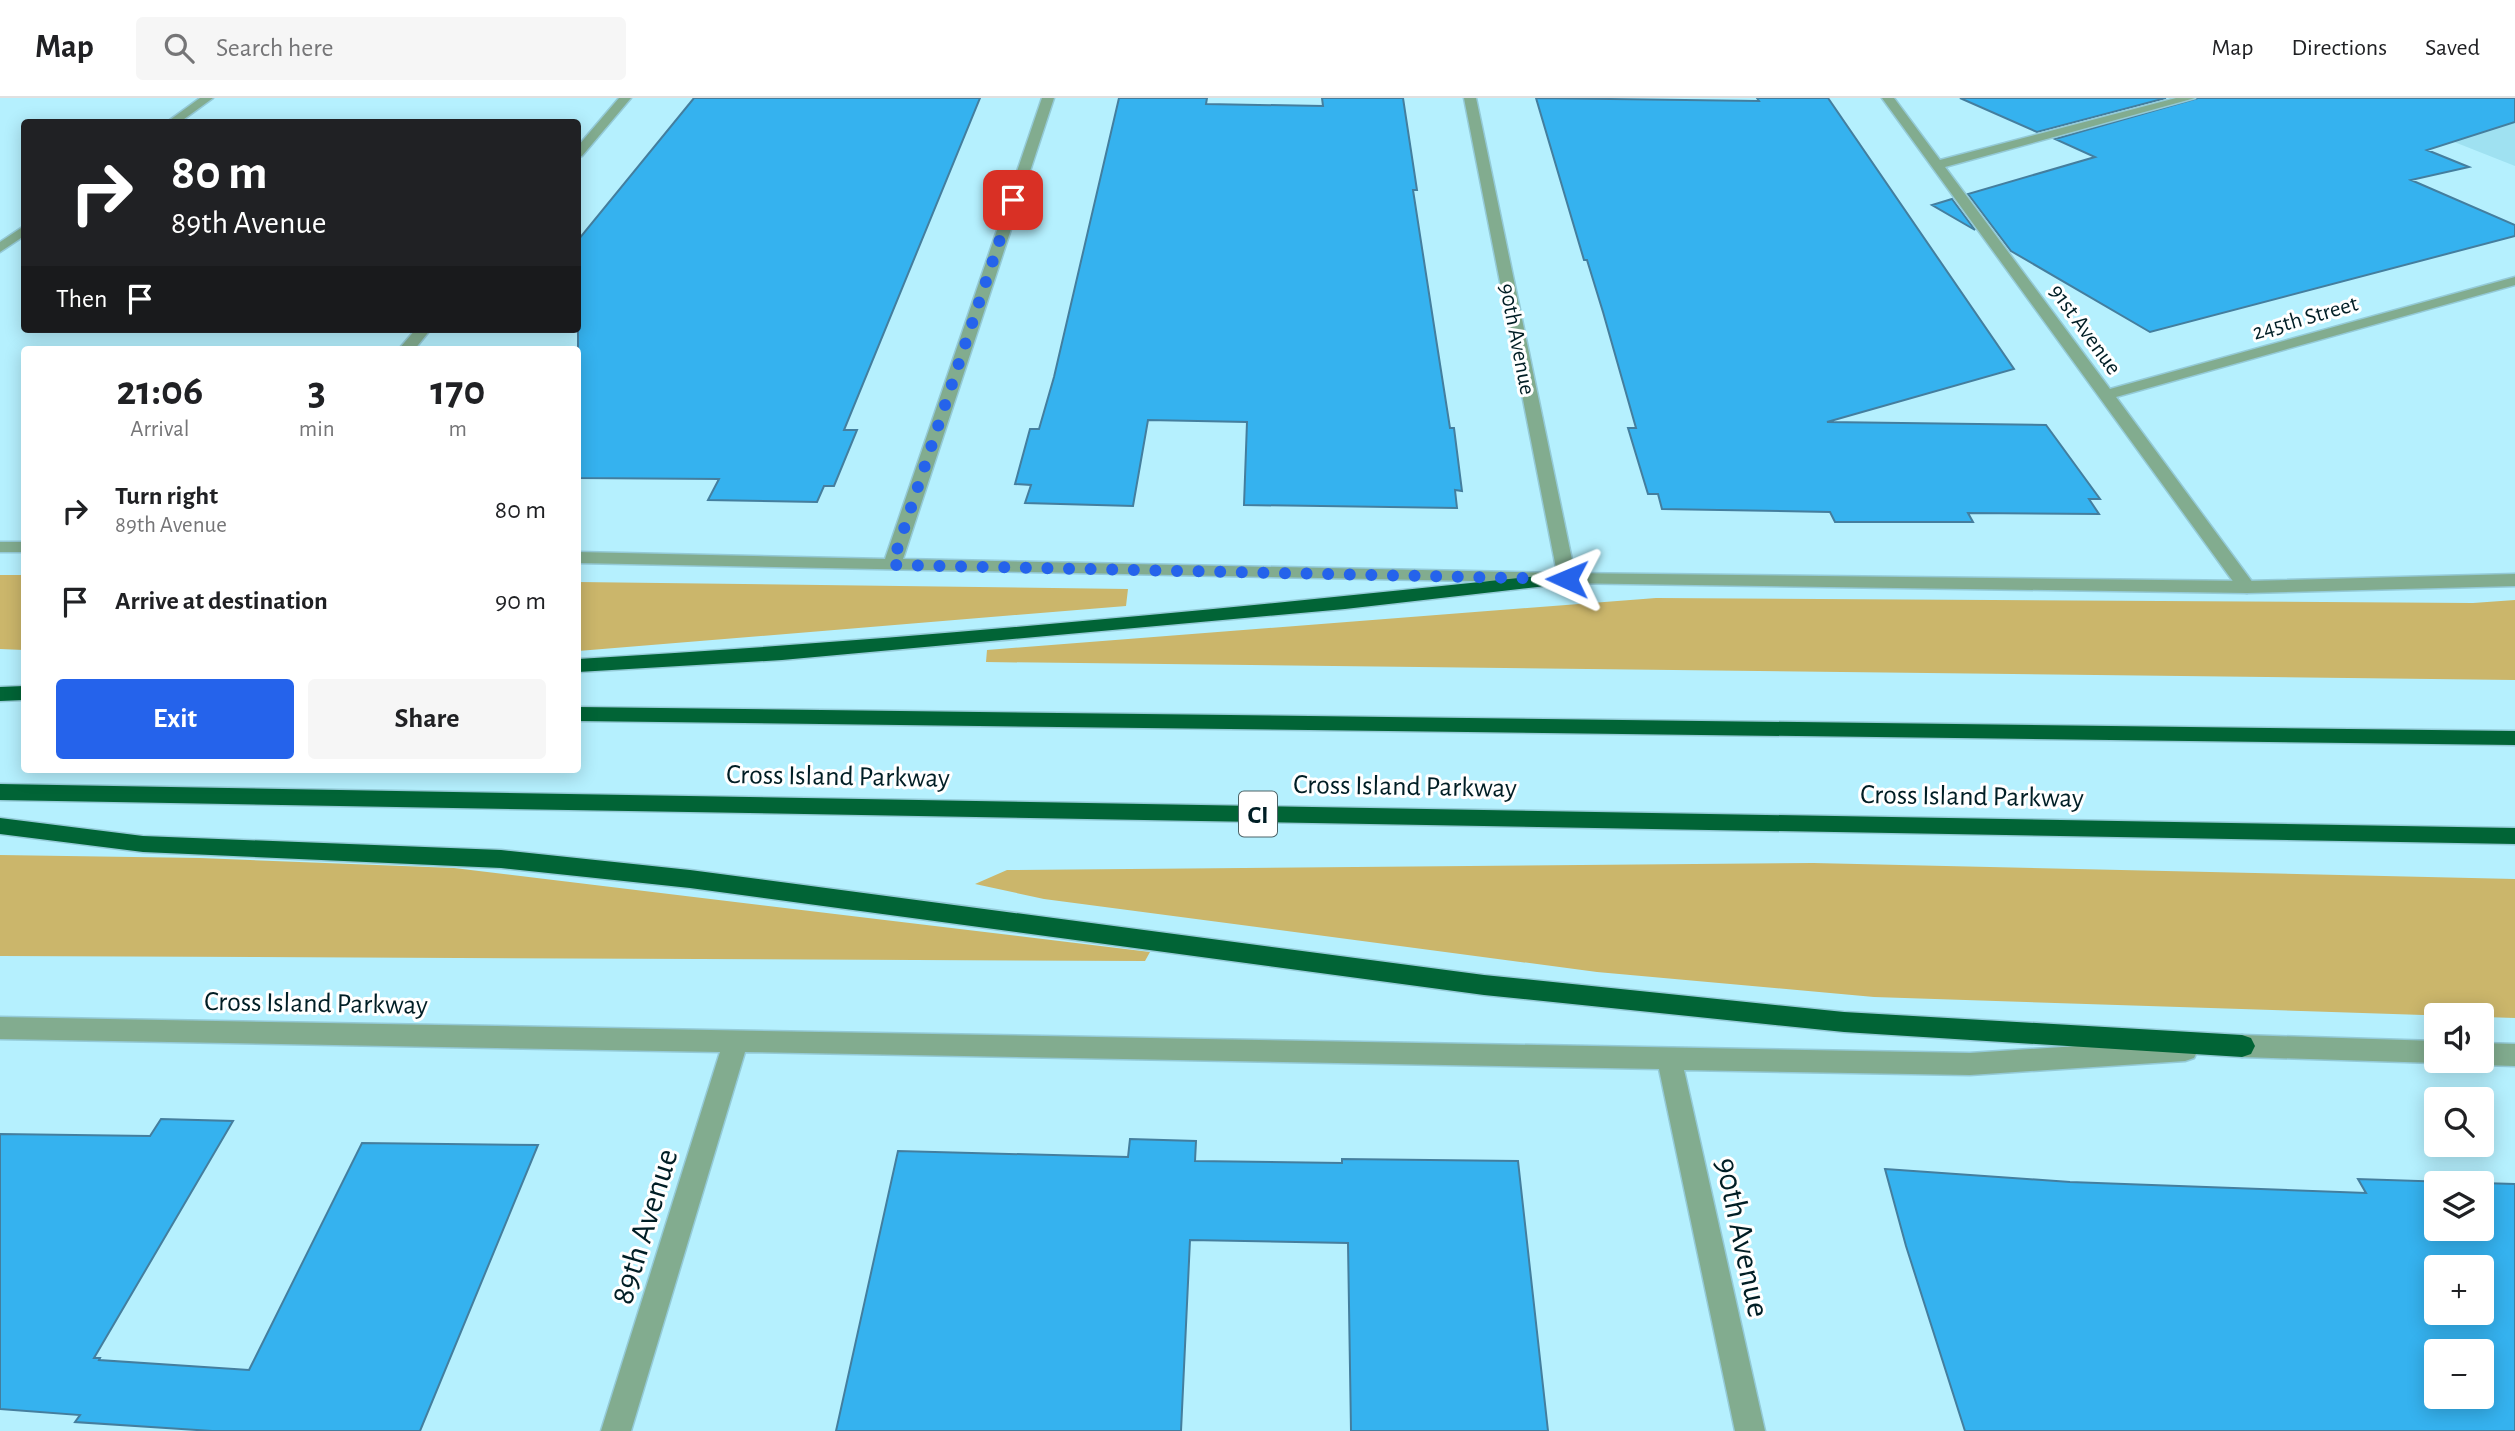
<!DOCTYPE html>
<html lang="en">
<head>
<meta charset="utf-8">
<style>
	body { margin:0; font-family:"Alegreya Sans",sans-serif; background:#f6f6f6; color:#202124; height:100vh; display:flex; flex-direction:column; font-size:26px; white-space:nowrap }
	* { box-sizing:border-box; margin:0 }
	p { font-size:23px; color:#757577 }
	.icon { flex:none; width:38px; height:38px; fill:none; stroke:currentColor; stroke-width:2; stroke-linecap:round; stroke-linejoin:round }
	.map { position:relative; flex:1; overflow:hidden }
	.drawer { position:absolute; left:21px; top:248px; width:560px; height:427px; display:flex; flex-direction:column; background:#fff; border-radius:7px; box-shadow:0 4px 18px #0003 }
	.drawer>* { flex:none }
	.hud { position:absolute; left:21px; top:21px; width:560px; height:214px; border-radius:7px; box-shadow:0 4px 18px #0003; background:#202124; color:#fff; overflow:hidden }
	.controls { position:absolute; left:2424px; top:905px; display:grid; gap:14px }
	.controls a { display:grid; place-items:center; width:70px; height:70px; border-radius:7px; background:#fff; box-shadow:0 4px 18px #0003; font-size:35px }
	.pin { position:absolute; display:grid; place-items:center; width:60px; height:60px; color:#fff; margin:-30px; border-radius:14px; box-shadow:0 4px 10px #0006 }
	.me { position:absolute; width:77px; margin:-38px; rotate:271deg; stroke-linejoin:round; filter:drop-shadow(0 0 5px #0008) }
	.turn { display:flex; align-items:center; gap:24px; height:147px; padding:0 35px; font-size:32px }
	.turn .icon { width:91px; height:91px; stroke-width:2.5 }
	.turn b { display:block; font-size:49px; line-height:60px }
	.then { display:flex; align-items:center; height:66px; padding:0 35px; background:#0003; gap:14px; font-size:26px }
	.eta { display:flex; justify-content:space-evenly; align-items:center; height:119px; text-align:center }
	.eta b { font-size:42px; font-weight:700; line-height:49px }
	.action { display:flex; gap:14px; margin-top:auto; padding:14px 35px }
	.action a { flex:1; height:80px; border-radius:7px; background:#2563eb; color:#fff; font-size:28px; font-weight:700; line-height:80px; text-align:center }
	.action a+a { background:#f6f6f6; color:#202124 }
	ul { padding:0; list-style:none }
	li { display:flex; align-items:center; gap:21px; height:91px; padding:0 35px }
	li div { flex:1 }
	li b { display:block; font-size:26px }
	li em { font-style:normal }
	header { display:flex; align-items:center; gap:42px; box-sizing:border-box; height:98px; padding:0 35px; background:#fff; border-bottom:2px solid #e0e0e0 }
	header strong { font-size:33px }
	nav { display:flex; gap:38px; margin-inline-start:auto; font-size:24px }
	.search { width:490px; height:63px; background:#f6f6f6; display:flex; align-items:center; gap:18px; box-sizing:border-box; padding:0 24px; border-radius:7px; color:#757577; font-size:26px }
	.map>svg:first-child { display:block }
	.built { fill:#9fe1f1 }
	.green { fill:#cbb66b }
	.building { fill:#35b2ef; stroke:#447e9e; stroke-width:2; fill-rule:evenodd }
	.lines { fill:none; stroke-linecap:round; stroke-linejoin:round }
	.minor-casing { stroke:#94cad7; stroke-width:3 }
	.tertiary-casing { stroke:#94cad7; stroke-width:3 }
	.motorway-casing { stroke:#94cad7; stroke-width:3 }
	.minor { fill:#82ac8f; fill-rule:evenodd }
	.tertiary { fill:#82ac8f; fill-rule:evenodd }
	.motorway { fill:#016436; fill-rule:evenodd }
	.route { stroke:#2563eb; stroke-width:12; stroke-dasharray:0 21.6 }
	.labels { text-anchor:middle; stroke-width:6; stroke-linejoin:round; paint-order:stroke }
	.far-street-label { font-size:23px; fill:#001e25; stroke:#fff }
	.shield { fill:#fff; stroke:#4c6266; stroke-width:2 }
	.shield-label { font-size:26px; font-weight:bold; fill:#001e25 }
	.street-label { font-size:28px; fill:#001e25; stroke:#fff }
	.near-street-label { font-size:33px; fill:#001e25; stroke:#fff }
</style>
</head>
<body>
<header>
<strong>Map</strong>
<div class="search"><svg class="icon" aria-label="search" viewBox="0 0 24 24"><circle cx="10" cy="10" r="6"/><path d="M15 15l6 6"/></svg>Search here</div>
<nav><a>Map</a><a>Directions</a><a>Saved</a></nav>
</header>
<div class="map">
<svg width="2515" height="1333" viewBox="0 0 2515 1333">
	<rect width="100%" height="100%" fill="#b5f0fe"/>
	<path class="built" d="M2343,0H2515V68Z"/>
	<path class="green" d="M0,477H24V552L0,551Z
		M578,484L1128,491L1126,508L578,553Z
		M1656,500L2473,505L2515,502V582L986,564L987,552Z
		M0,757L200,760L454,770L1150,854L1145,863L0,858Z
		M1813,765L2515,781V920L1874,899L1597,874L1044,801L975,786L1007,772Z"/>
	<path class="building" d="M694,0H980L844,332H857L834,388H824L817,404L708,402L719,381L578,380V142Z
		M1119,0H1207L1206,6L1323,8L1322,0H1403L1417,92H1413L1437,247L1450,330H1454L1462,393L1455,392L1457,410L1244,407L1247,324L1148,322L1133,408L1025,405L1031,387L1015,386L1030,331H1039L1054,279Z
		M1536,0L1759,3L1757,0H1828L2014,271L1827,324L2046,327L2100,401H2089L2099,416L1968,415L1973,424H1835L1830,414L1662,411L1658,396H1648L1628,330H1636L1603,214L1587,162H1584Z
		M1960,0H2166L2037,34Z
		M2198,0H2515V24L2427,52L2469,69L2411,82L2515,127V138L2150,234L2011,153L1968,96L2095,59L2055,41Z
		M1952,101L1975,132L1932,107Z
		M161,1021L233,1023L94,1260H100L99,1262L249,1272L362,1045L538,1047L420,1333H212L75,1324L80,1317L0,1311V1036L150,1038Z
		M1130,1041L1196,1043L1195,1063L1342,1065V1061L1518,1063L1548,1333H1351L1348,1145L1190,1142L1181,1333H836L898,1053L1128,1059Z
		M1885,1071L2070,1084L2366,1095L2358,1081L2480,1085H2436V1130H2482V1085L2515,1086V1333H1965L1906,1148ZM2436,1169H2482V1214H2436ZM2436,1253H2482V1298H2436Z"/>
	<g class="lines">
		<g class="minor-casing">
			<path id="minor" d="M200,0H213L180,24H167Z
				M619,0H631L582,58L578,59V48Z
				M1042,0H1054L903,461L1557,475L1464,0H1476L1576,481L1573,485L578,465V454L885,461Z
				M1882,0H1894L1940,62L2176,0H2195L1945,69L2110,291L2515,179V187L2116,299L2256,489L2247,495L2240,493Z
				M24,128V138L0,154V144Z
				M416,231H431L414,252H398Z
				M0,444H24V454H0Z
				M0,919L1970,955L2185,941L2194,944L2198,952L2194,960L2185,963L1970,977L1684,972L1765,1333H1735L1659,971L745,954L631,1333H601L720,954L0,941Z"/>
		</g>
		<g class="tertiary-casing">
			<path id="tertiary" d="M1567,475L2247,483L2515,476V488L2247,495L1561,485L1558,481Z
				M2242,937L2436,943V962H2443L2436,965L2242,959L2233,956L2229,948L2233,940Z
				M2482,945L2515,946V968L2482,967L2473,964L2482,962Z"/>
		</g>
		<g class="motorway-casing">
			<path id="motorway" d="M1567,475L1576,481L1573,485L1345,511L782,562L578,574V561C908,542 1238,510 1567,475Z
				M24,588V602L0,603V589Z
				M578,609L2515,633V647L578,623Z
				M0,686L2515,730V746L0,702Z
				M0,720L143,738L501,752L690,772L1484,877L1844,914L2242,937L2251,940L2255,948L2251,956L2242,959L1844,934L1484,897L690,790L501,770L143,754L0,736Z"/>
		</g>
		<use href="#minor" class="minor"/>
		<use href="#tertiary" class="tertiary"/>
		<use href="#motorway" class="motorway"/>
	</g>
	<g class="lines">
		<path class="route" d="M1013,102L892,467L1567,481"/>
	</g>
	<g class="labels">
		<g class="far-street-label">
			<text transform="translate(2305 219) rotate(-16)" y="8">245th Street</text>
			<text transform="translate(2086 231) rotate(54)" y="8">91st Avenue</text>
			<text transform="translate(1518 241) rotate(79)" y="8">90th Avenue</text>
		</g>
		<rect class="shield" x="1239" y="693.5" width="38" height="45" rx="5"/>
		<g class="shield-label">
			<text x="1258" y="725">CI</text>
		</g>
		<g class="street-label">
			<text transform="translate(838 677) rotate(1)" y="10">Cross Island Parkway</text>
			<text transform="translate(1405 687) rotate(1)" y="10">Cross Island Parkway</text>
			<text transform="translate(1972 697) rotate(1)" y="10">Cross Island Parkway</text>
			<text transform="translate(316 904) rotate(1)" y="10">Cross Island Parkway</text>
		</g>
		<g class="near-street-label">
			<text transform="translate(643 1128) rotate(-73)" y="12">89th Avenue</text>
			<text transform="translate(1744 1139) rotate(78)" y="12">90th Avenue</text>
		</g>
	</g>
</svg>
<div class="controls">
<a><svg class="icon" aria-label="sound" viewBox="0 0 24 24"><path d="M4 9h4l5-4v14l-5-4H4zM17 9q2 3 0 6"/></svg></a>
<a><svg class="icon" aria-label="search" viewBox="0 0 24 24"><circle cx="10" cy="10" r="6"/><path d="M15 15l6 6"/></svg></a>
<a><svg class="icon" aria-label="layers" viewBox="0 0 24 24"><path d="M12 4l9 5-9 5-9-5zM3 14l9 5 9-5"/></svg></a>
<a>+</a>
<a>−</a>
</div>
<div class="pin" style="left:1013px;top:102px;background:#d93025"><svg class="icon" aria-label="arrive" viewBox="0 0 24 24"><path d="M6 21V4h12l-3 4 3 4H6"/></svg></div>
<svg class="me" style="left:1567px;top:481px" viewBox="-20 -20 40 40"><path d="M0-17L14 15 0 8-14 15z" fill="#2563eb" stroke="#fff" stroke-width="4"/></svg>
<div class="hud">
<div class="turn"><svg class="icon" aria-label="right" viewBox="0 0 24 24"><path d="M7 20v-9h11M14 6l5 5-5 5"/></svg><div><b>80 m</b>89th Avenue</div></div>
<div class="then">Then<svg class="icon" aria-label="arrive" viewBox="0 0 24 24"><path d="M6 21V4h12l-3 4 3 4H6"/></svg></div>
</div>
<section class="drawer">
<div class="eta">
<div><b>21:06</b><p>Arrival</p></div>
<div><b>3</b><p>min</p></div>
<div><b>170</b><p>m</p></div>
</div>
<ul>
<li><svg class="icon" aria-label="right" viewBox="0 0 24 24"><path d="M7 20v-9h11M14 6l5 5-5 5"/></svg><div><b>Turn right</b><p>89th Avenue</p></div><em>80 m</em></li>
<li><svg class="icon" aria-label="arrive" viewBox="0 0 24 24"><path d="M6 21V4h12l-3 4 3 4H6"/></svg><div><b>Arrive at destination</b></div><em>90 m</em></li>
</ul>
<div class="action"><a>Exit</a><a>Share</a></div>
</section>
</div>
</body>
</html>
